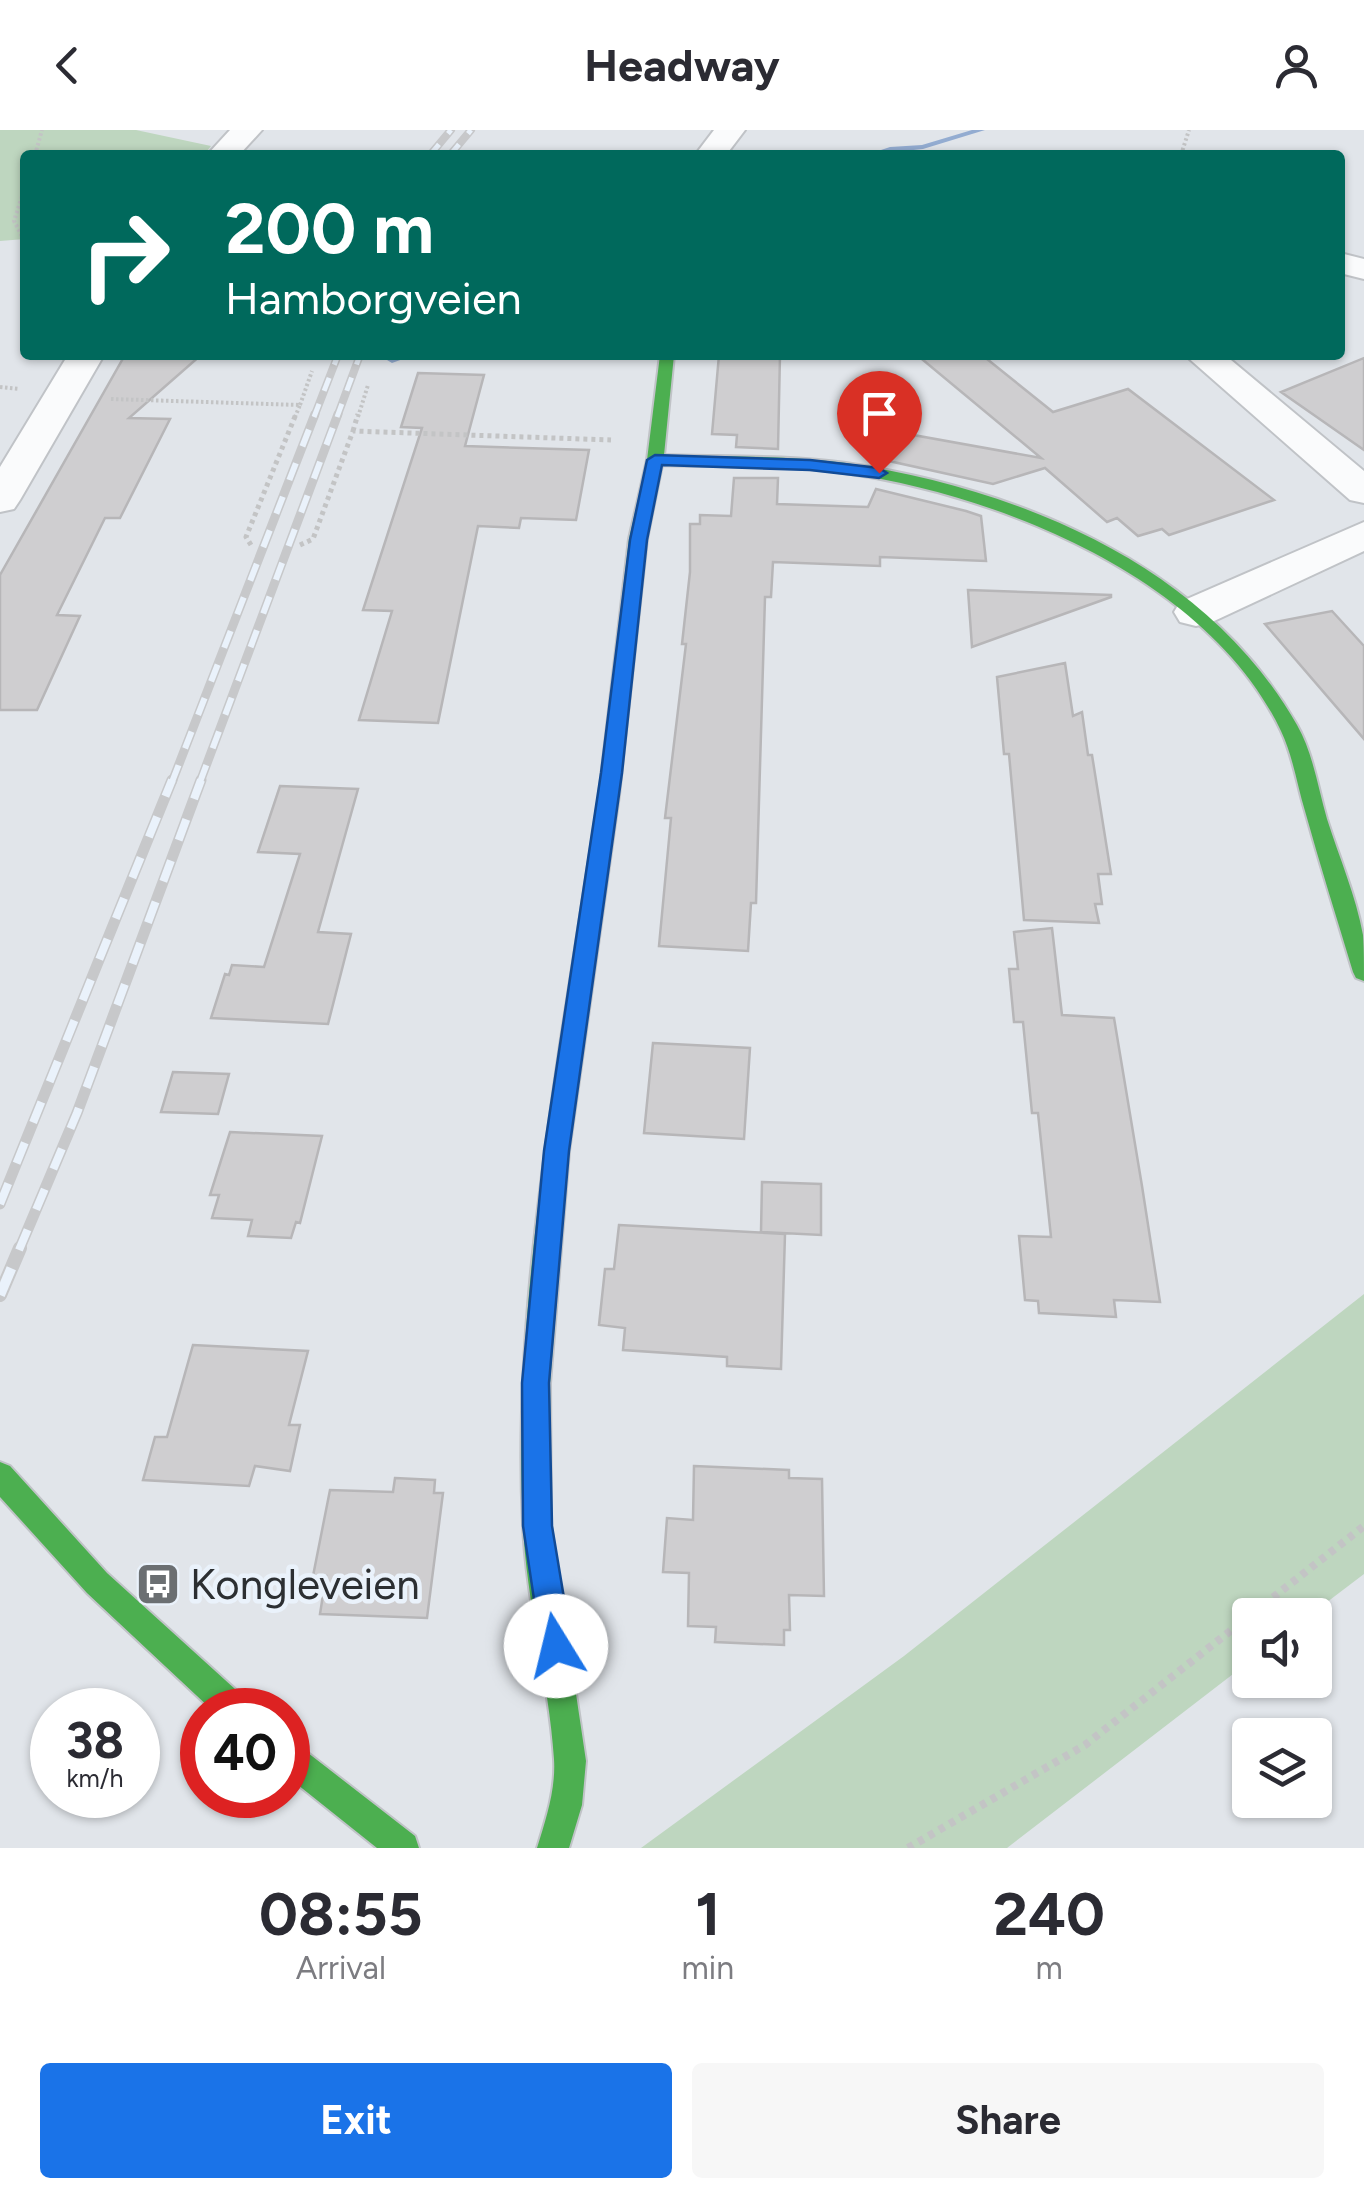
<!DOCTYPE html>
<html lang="en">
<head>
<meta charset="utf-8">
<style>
	body { margin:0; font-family:Figtree,sans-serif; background:#f7f7f7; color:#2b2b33; height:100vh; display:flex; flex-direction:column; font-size:38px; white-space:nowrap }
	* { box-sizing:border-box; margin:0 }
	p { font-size:32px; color:#7c7c81 }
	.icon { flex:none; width:55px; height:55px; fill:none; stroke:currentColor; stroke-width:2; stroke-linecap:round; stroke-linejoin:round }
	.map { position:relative; height:1718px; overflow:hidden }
	.sheet { display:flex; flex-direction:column; background:#fff; flex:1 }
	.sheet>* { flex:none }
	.banner { position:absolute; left:20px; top:20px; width:1325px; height:210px; border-radius:10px; box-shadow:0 2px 8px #0004; background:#00695c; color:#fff; overflow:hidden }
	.fabs { position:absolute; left:1232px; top:1468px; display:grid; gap:20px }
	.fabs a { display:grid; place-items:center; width:100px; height:100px; border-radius:10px; background:#fff; box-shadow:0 2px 8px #0004; font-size:50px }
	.speed { position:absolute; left:30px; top:1558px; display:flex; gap:20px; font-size:50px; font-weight:700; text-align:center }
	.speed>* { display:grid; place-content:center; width:130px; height:130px; border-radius:50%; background:#fff; box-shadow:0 2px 8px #0004; line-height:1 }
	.speed small { font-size:25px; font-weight:400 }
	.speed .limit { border:15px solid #d22; background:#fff; color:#111 }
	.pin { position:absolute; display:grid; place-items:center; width:85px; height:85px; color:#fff; margin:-102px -42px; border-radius:50% 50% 50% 0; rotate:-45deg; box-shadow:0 0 10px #0007 }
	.pin .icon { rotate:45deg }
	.me { position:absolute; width:110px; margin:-55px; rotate:351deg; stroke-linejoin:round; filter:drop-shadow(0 0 8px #0008) }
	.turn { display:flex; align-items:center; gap:35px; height:210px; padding:0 40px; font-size:45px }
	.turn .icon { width:130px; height:130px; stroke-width:2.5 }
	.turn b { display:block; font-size:70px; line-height:85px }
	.eta { display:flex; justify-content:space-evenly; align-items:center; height:170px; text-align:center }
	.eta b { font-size:60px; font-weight:700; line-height:70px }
	.action { display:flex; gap:20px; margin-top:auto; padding:20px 40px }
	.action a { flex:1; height:115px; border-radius:10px; background:#1a73e8; color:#fff; font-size:40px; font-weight:700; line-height:115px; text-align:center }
	.action a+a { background:#f7f7f7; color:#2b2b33 }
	header { display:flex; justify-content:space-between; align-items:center; height:130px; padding:0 40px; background:#fff; font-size:45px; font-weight:700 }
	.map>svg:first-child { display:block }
	.green { fill:#bed6bf }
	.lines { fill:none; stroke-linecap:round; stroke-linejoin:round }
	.stream { fill:#93acd1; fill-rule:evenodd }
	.building { fill:#cfced0; stroke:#b7b6b8; stroke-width:2.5 }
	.street-casing { stroke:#c0c3c7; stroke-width:4 }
	.fast-casing { stroke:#c0c3c7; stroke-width:4 }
	.jam-casing { stroke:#c0c3c7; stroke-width:4 }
	.path-far2 { stroke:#c3c4c5; stroke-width:4; stroke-dasharray:2.5 2.5; stroke-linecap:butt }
	.path-far1 { stroke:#c3c4c5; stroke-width:5; stroke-dasharray:4 4; stroke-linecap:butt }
	.path { stroke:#c3c4c5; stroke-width:8; stroke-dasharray:6 6; stroke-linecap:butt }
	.street { fill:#fafbfc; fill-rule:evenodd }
	.fast { fill:#4caf50; fill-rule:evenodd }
	.jam { fill:#c62828; fill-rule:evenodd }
	.rail-far3-casing { stroke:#c7c8ca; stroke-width:8 }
	.rail-far2-casing { stroke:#c7c8ca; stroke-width:9 }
	.rail-far1-casing { stroke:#c7c8ca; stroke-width:11 }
	.rail-casing { stroke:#c7c8ca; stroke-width:14 }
	.rail-far3 { stroke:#eaf2fb; stroke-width:5; stroke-dasharray:14; stroke-linecap:butt }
	.rail-far2 { stroke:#eaf2fb; stroke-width:6; stroke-dasharray:18; stroke-linecap:butt }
	.rail-far1 { stroke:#eaf2fb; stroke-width:8; stroke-dasharray:22; stroke-linecap:butt }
	.rail { stroke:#eaf2fb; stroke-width:10; stroke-dasharray:29; stroke-linecap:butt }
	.route { fill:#1a73e8; stroke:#114b97; stroke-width:2.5 }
	.labels { text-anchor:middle; stroke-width:9; stroke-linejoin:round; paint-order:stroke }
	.near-poi-label { font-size:42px; fill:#2c2f32; stroke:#eaf2fb; text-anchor:start }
</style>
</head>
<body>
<header><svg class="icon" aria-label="back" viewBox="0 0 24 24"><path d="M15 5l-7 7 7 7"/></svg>Headway<svg class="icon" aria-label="person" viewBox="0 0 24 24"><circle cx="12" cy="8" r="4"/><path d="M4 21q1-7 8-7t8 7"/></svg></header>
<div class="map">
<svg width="1364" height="1718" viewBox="0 0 1364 1718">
	<rect width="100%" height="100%" fill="#e1e5ea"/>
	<path class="green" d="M0,0H136L211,16L204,25H25V109L0,111Z
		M1364,1164V1444L1310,1485H1250V1531L1007,1718H641L904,1526Z"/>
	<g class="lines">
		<path class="stream" d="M972,0H985L923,19L866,25L890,17L922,15Z
			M398,225H414L392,233L387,230Z"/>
	</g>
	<path class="building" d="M125,225H201L129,288L170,289L120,388H105L57,485L80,486L37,580H0V445Z
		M719,225H780L778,319L736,317L737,305L712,304Z
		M917,225H982L1053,282L1128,259L1274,370L1169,405L1162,399L1138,406L1117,388L1107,392L1045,338L993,354L889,331L902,303L1041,328Z
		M1364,228V320L1281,262Z
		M418,243L484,245L465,316L589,320L576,390L521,388L519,398L478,396L438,593L359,590L392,481L363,480L422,298L401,297Z
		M734,348H778L777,374L868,377L876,359L966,381L981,386L986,431L880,427V436L773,432L771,467H765L756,773H751L748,821L659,816L671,688H665L686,514H682L690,442V394H700V385L731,386Z
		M968,460L1111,465V467L972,517Z
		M1332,481L1364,516V609L1265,494Z
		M1065,533L1073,586L1082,582L1088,625H1092L1111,744H1098L1102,774H1095L1099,793L1024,790L1009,624H1004L997,547Z
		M280,656L358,659L318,802L351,804L328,894L211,888L225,844L229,845L232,835L264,837L300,724L258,722Z
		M1052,798L1062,885L1114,888L1142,1056L1160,1172L1114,1170L1116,1187L1039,1183L1038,1171L1025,1170L1019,1106L1051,1107L1038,983H1032L1023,892H1014L1009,839H1018L1014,802Z
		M653,913L750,918L744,1009L644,1003Z
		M173,942L229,944L218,984L161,982Z
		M230,1002L322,1006L300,1093L296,1092L291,1108L248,1106L252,1090L212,1088L219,1065H210Z
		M762,1052L821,1054V1105L761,1102Z
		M619,1095L785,1104L781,1239L727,1236V1227L623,1220L625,1198L599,1195L605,1139H614Z
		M193,1215L308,1221L289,1295H300L290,1341L255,1336L249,1356L143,1350L155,1307H167Z
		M694,1336L789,1340V1348L822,1349L824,1466L789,1465L790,1500H784V1515L715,1512L716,1497L688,1496L689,1443L663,1442L667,1388L693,1390Z
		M395,1348L435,1350L434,1363H443L427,1488L320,1484L326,1446H313L330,1360L393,1362Z"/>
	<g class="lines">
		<g class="street-casing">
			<path id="street" d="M230,0H262L239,25H207Z
				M714,0H745L726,25H695Z
				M1340,123L1364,129V149L1340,143Z
				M68,225H104L20,370L14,379L0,382V337Z
				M1185,225H1225L1364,341V373L1350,370Z
				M1364,392V421L1212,492L1196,496L1180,492L1174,482L1180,472Z"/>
		</g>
		<g class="fast-casing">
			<path id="fast" d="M660,225H674L664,325C724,327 786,325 846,333C1020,359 1206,435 1297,595C1313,623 1318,658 1327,689C1339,727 1356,766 1363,805C1364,819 1364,836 1364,851L1356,848L1353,842C1337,789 1320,735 1305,681C1297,655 1293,626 1281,601C1209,449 1001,365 845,343C784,334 723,337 662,335L647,409L619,665L609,672L602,670L599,665L629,409L647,330Z
				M572,906L580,908L584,915L569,1021L550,1253L551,1396L586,1631L582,1675L569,1718H537C546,1689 556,1659 554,1629C549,1550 526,1472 523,1394C515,1235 537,1072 560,915L564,908Z
				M0,1332L10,1336L107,1443L246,1569L251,1580H212L87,1463L0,1367Z
				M288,1611L299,1616L415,1706L419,1718H377L288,1647Z"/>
		</g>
		<g class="jam-casing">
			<path id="jam" d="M609,658L619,665L584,915L580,922H564L560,915L599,665Z"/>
		</g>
		<path class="path-far2" d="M35,25L42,0
			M1181,25L1189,0
			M25,57L14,91L25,112
			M0,257L19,259
			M111,269L300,275L295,287
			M300,275L312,241
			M358,287L368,255"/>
		<path class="path-far1" d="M353,301L358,284
			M251,415L246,407L296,284
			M300,415L313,409L353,301L611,310"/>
		<path class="path" d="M908,1718L1085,1615L1364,1396"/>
		<use href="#street" class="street"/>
		<use href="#fast" class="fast"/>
		<use href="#jam" class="jam"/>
		<g class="rail-far3-casing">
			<path id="rail-far3" d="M430,25L451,0
				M450,25L471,0
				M314,287L338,225
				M337,287L360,225"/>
		</g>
		<g class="rail-far2-casing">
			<path id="rail-far2" d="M172,652L315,284
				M200,652L338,284"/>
		</g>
		<g class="rail-far1-casing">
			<path id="rail-far1" d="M0,1074L172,650
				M19,1120L77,983L201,650"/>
		</g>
		<g class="rail-casing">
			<path id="rail" d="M0,1165L20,1118"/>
		</g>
		<use href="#rail-far3" class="rail-far3"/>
		<use href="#rail-far2" class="rail-far2"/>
		<use href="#rail-far1" class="rail-far1"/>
		<use href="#rail" class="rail"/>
	</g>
	<path class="route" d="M655,325L810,330L879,338L887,343L879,348L810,340L662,335L647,410L622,643L569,1021L549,1253L552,1396L572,1516L567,1527L556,1531L546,1527L541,1516L523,1396L522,1253L544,1021L601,643L630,410L647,330Z"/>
	<defs>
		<g id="bus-square" transform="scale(2.25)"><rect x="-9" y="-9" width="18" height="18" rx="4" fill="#6b6f72" stroke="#eaf2fb"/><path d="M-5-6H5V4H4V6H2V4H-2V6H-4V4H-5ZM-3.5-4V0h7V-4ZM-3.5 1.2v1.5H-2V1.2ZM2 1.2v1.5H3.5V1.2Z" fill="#fff"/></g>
	</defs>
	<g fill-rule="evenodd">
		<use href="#bus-square" x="158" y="1454"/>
	</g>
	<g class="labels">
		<g class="near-poi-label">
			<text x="190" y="1469">Kongleveien</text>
		</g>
	</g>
</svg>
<div class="fabs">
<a><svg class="icon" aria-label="sound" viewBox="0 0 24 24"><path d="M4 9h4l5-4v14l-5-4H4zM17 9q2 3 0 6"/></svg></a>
<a><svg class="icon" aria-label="layers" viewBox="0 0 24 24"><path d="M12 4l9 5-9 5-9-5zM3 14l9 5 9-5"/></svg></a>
</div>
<div class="speed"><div>38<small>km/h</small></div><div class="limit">40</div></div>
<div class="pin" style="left:879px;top:343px;background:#d93025"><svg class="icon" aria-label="arrive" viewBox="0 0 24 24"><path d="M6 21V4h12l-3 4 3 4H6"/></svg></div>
<svg class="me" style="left:556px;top:1516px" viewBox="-20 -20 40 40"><circle r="19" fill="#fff"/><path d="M0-13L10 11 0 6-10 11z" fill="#1a73e8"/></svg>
<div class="banner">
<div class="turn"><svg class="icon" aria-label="right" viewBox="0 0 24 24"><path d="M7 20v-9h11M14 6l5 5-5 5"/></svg><div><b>200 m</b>Hamborgveien</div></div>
</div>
</div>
<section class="sheet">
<div class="eta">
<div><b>08:55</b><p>Arrival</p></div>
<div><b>1</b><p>min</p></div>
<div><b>240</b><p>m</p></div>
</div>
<div class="action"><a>Exit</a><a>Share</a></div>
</section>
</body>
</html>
